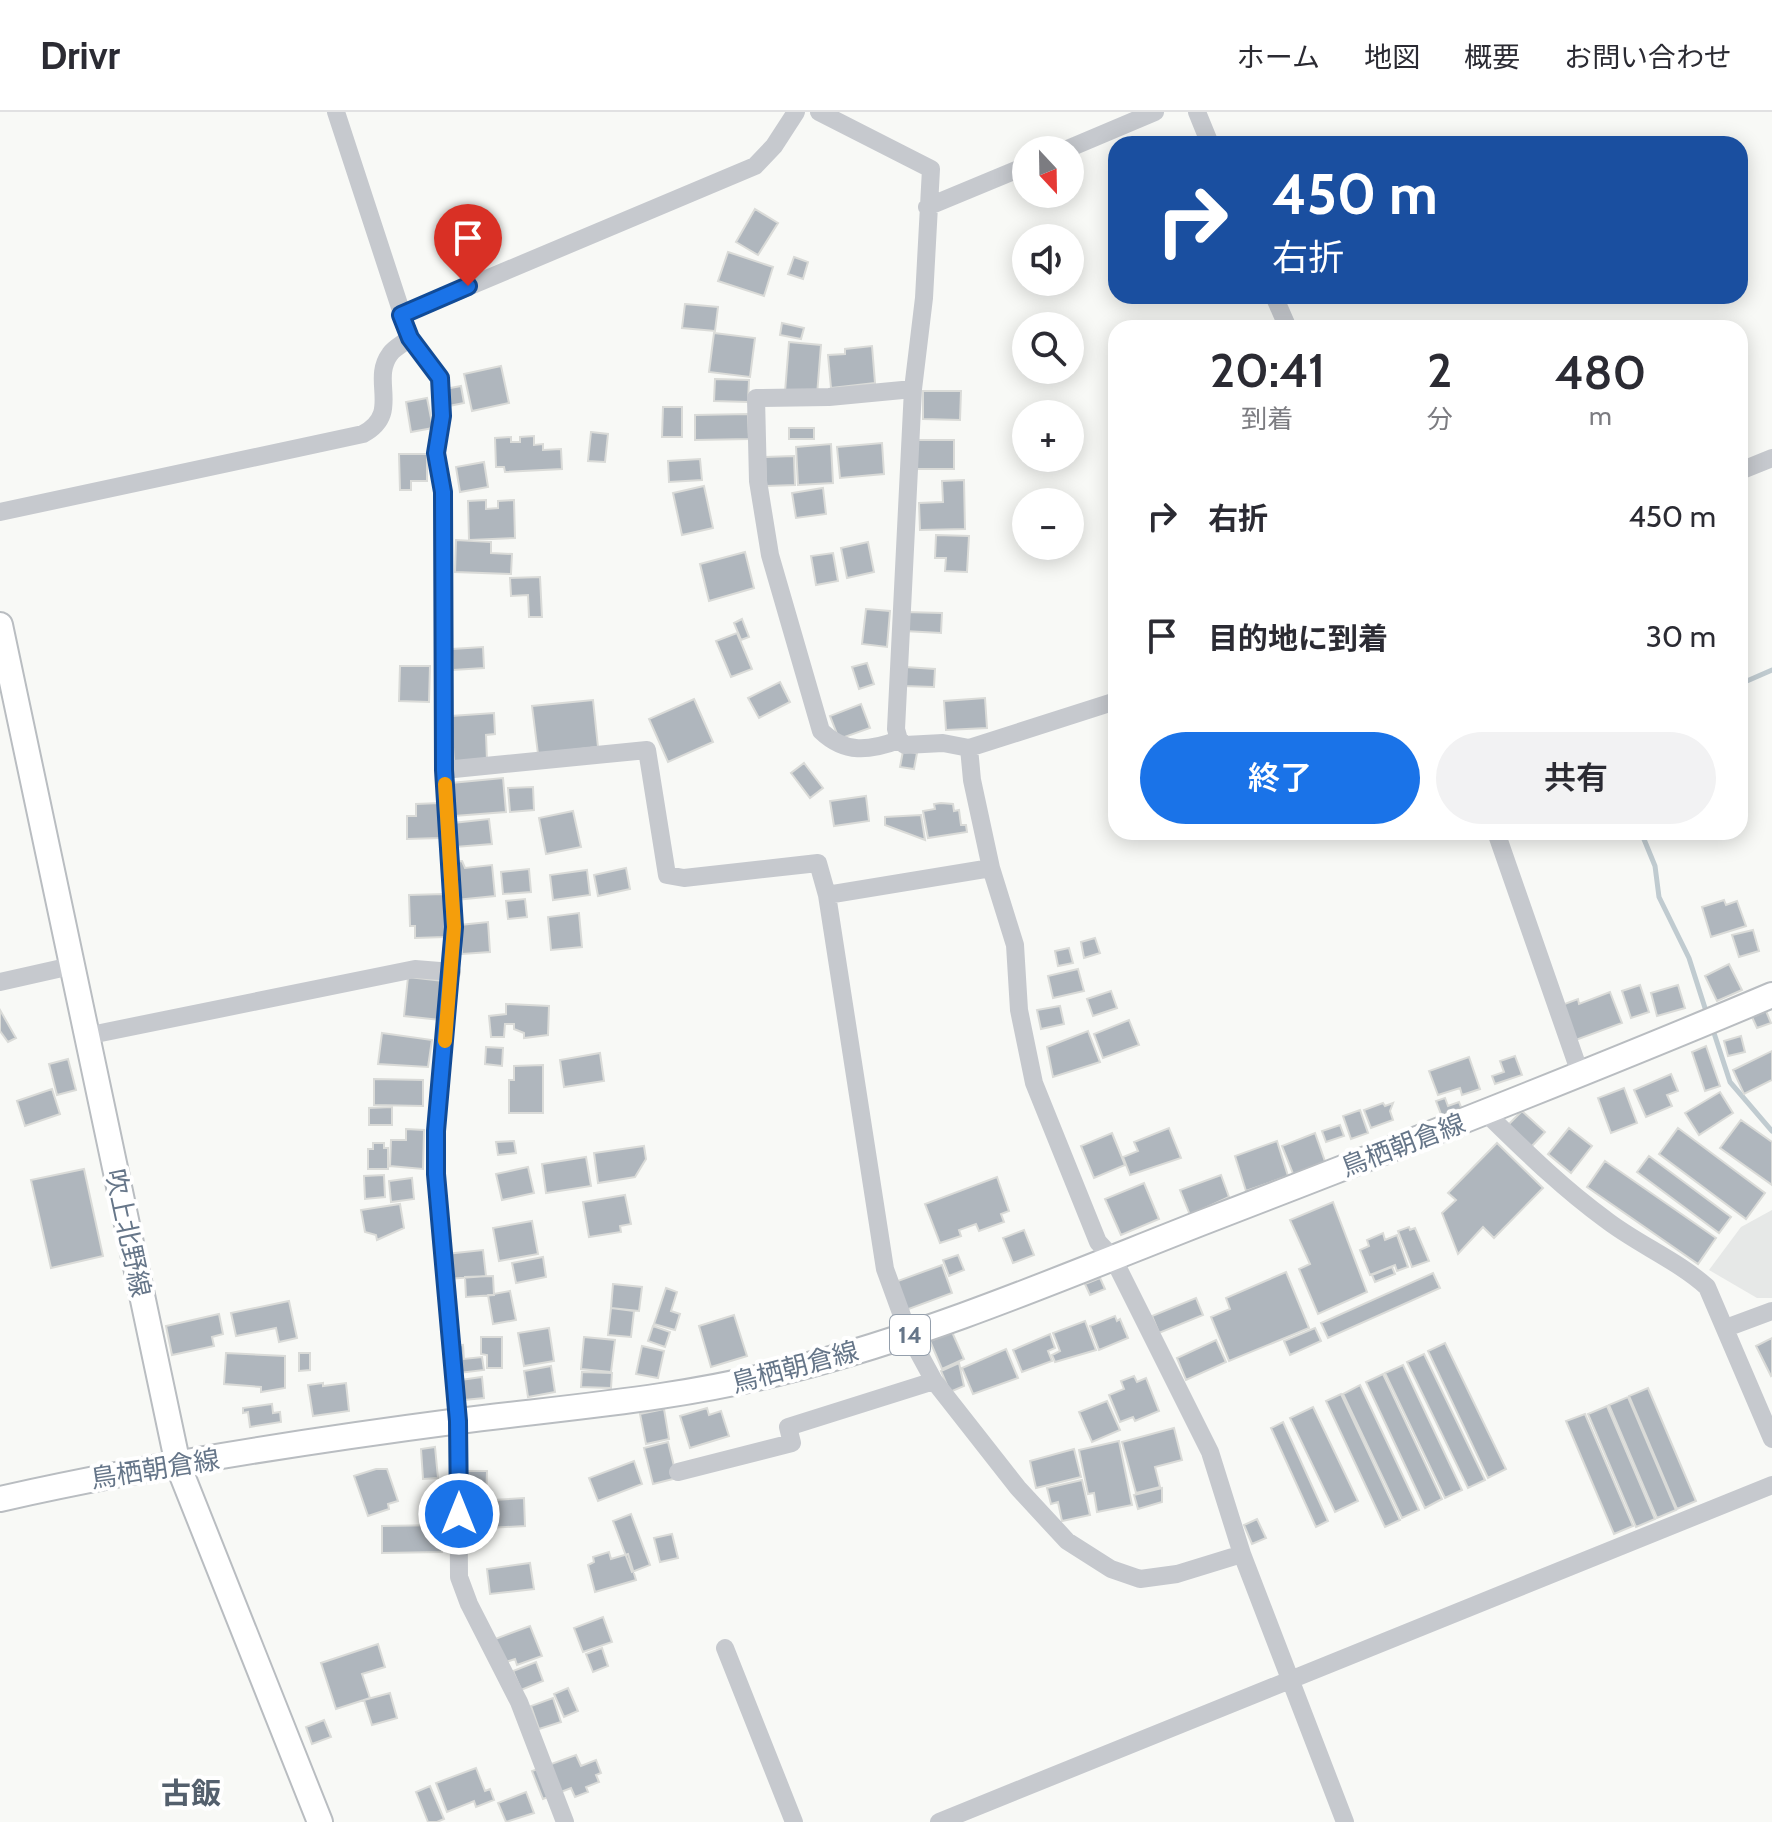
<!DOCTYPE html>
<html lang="ja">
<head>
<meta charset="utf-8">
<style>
	body { margin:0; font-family:Cabin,"Noto Sans JP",sans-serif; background:#f2f2f3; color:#2b2b33; height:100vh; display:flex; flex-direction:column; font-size:30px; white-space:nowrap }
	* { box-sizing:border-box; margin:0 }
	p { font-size:26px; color:#7c7c81 }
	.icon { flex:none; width:44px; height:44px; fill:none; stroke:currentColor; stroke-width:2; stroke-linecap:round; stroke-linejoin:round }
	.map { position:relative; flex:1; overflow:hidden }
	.side { position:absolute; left:1108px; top:208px; width:640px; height:520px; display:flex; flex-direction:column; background:#fff; border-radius:24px; box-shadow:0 4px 20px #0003 }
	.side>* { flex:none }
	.top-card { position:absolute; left:1108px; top:24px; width:640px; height:168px; border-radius:24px; box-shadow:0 4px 20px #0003; background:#1a4fa0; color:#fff; overflow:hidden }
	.needle { width:52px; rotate:158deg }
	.tools { position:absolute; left:1012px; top:24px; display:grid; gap:16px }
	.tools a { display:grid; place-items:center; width:72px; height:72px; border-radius:50%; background:#fff; box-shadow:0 4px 20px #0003; font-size:40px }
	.pin { position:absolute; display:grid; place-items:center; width:68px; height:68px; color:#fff; margin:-82px -34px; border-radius:50% 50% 50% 0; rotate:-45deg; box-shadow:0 0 8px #0007 }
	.pin .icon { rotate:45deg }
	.me { position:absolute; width:88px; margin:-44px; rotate:0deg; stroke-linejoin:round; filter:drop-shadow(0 0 6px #0008) }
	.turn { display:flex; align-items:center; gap:28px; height:168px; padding:0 32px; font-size:36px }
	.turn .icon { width:104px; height:104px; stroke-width:2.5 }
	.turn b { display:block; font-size:56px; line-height:68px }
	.eta { display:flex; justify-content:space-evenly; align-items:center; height:136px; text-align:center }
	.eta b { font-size:48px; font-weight:600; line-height:56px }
	.action { display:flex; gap:16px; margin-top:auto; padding:16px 32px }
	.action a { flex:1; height:92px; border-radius:48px; background:#1a73e8; color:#fff; font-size:32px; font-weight:600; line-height:92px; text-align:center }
	.action a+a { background:#f2f2f3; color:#2b2b33 }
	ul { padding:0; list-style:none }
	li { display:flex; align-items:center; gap:24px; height:120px; padding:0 32px }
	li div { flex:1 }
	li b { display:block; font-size:30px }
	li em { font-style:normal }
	header { display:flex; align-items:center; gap:48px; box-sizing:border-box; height:112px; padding:0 40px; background:#fff; border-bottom:2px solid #e1e1e2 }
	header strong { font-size:38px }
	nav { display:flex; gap:44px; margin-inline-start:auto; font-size:28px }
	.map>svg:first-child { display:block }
	.built { fill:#e6e8e7 }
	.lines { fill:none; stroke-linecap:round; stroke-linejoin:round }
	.stream { stroke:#c0cbd0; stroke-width:5 }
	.building { fill:#afb6bd; stroke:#dadbd8; stroke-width:2 }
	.major-casing { stroke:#b9bdc1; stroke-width:28 }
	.minor { stroke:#c6c9ce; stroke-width:18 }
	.major { stroke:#fff; stroke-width:24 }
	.route-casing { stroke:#114b97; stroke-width:20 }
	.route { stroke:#1a73e8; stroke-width:14 }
	.slow { stroke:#f59e0b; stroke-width:14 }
	.labels { text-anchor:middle; stroke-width:8; stroke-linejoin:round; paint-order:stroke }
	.shield { fill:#fff; stroke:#949fac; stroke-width:2 }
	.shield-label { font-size:24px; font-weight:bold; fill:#667689 }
	.street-label { font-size:26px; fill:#667689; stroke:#fff }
	.quarter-label { font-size:30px; font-weight:bold; fill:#54606d; stroke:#fff }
</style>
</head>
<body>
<header>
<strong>Drivr</strong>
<nav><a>ホーム</a><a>地図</a><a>概要</a><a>お問い合わせ</a></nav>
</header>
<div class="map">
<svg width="1772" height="1710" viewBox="0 0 1772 1710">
	<rect width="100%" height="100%" fill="#f8f9f6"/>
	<path class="built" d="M1772,1098V1186H1757L1709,1158L1741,1115Z"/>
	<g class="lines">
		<path class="stream" d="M1740,572L1772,558
			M1641,720L1655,754L1659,785L1689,846L1705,896
			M1714,921L1730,970L1772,1019"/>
	</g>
	<path class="building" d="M755,97L778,111L758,143L736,130Z
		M728,140L773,155L764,184L718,169Z
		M794,145L808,150L803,167L788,162Z
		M685,192L718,195L715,219L682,216Z
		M782,211L804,216L801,227L780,223Z
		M714,221L755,226L750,265L709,260Z
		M789,230L821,233L817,283L785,280Z
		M872,234L875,271L831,276L828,243L845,242V237Z
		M501,254L509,291L472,299L464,262Z
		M715,267L749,268L748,290L714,289Z
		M461,274L464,291L449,294L445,277Z
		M923,279H961L960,308L923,307Z
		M427,286L433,316L411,320L406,290Z
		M663,295H682V325H662Z
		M748,302L749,327L695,328V303Z
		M789,316H814V327H789Z
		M591,320L608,322L605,350L588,349Z
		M534,324V333L543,332V338L561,337L562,357L505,360L504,355H496L495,326L511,325V330H520V325Z
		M916,328H954V357H916Z
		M882,331L884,362L840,366L837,335Z
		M831,332L833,371L798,373L796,335Z
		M399,342H427V369H411V378H400Z
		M794,344L795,373L766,374L765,345Z
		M700,347L702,368L669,370L668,349Z
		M484,350L488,375L460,380L456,355Z
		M964,368L965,417L920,418L919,391L943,390L942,369Z
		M704,374L713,416L682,423L673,381Z
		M823,376L826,402L796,406L792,381Z
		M486,388V397L498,396V389L514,388L515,426L469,428L468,389Z
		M936,423L969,424L967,460L945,459L946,446H935Z
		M456,428L491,430V441L512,442L511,462L455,460Z
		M868,430L874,460L847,466L841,436Z
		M745,440L754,476L709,489L700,452Z
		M833,441L838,469L816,473L811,444Z
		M540,465L542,505H529L528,483L511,484L510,466Z
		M866,497L890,499L887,535L862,532Z
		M905,500L942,501L941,521L904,519Z
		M742,507L749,525L741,528L734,511Z
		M737,521L752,557L731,565L716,529Z
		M483,535L484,556L453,558L452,537Z
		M867,551L874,572L859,577L852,555Z
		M400,554H430L429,590L399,589Z
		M905,555L935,557L934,575L904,574Z
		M780,570L790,590L759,606L748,586Z
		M985,586L987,616L946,618L944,589Z
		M694,587L713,630L668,650L649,607Z
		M593,588L598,635L538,642L532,594Z
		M861,592L870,616L839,627L830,604Z
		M494,601L495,622L486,623L487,648L454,651L451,604Z
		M903,639L917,641L914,657L900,655Z
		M804,651L823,676L810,686L791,661Z
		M503,666L506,700L454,704L451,671Z
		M533,675L534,698L510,700L508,676Z
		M866,684L869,709L834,714L830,689Z
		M440,691V726L407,727V704H416V692Z
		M941,691L953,692L954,699L959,698L961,713H966L967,720L928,726L923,699L935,697L934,692Z
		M573,699L581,735L546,742L539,706Z
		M921,703L925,728L885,713V705Z
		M489,707L492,732L455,735L453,711Z
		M462,749L465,756L492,753L495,784L456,788L453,750Z
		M626,756L630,777L598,784L594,763Z
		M529,757L531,780L503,782L501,760Z
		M587,758L590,783L553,788L550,763Z
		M444,782L445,825L415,826V814H410L409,783Z
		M525,787L527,805L508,807L506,789Z
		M1724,788L1726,793L1737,789L1746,814L1711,825L1702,795Z
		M579,801L582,835L551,838L548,805Z
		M488,810L490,840L462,842L460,813Z
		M1753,818L1759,839L1739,845L1732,823Z
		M1095,826L1100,841L1084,846L1081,830Z
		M1069,836L1073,851L1058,854L1055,839Z
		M1729,852L1742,878L1717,889L1705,864Z
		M1078,857L1084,879L1053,886L1048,864Z
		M408,865L444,869L440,908L404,904Z
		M1640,873L1649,900L1631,906L1622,879Z
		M1678,873L1685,896L1657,904L1651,881Z
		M1111,879L1117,896L1093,904L1087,887Z
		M1610,880L1622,911L1573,929L1559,894L1578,887L1579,892Z
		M506,892L549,894L548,923L524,926V921L514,917V912H505L504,925H491L489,904L506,902Z
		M1060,894L1064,912L1041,917L1037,898Z
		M0,898L16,926L8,930L0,919Z
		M1766,899L1771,911L1757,916L1752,905Z
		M1129,908L1139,933L1103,946L1094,922Z
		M1088,919L1100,950L1053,965L1047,935Z
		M382,921L432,928L428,955L378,952Z
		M1741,924L1745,940L1728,944L1724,929Z
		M1706,934L1720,974L1705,979L1692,940Z
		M486,935L503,936L502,954L485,952Z
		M1772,939V968L1744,982L1733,958Z
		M600,941L604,969L564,975L560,948Z
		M1515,944L1522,963L1495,972L1492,964L1504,960L1500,949Z
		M1469,945L1480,977L1462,983L1460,976L1438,983L1429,959Z
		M68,947L76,978L57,983L49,952Z
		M543,953V1001H509V968H514V954Z
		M1671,962L1678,979L1667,983L1672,994L1646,1005L1634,978Z
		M374,967L423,968V994L374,993Z
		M1624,976L1637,1011L1611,1021L1598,986Z
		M52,977L60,1002L25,1014L17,989Z
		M1720,980L1733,1001L1699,1023L1685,1001Z
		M1445,986L1448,994L1459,990L1464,1003L1444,1010L1436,989Z
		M1383,991L1385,994L1393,991L1390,999L1393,1008L1371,1016L1364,998Z
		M392,995V1013H369V996Z
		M1360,998L1368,1021L1351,1027L1343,1004Z
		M1522,999L1545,1020L1531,1035L1508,1013Z
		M1741,1008L1772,1030V1073L1720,1036Z
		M1340,1013L1344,1024L1326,1030L1322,1019Z
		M1169,1016L1181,1046L1130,1063L1123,1045L1138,1039L1134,1030Z
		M1569,1016L1592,1034L1571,1061L1548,1042Z
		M1678,1016L1765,1081L1746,1107L1659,1042Z
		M406,1017L424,1018L423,1057L390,1054L391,1028H406Z
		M1112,1021L1125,1053L1094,1066L1081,1034Z
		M1315,1021L1328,1058L1296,1069L1282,1034Z
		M514,1029L516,1041L498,1043L496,1030Z
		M1277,1029L1288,1064L1246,1079L1235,1044Z
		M373,1031H384V1036H388V1057H368V1037H373Z
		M1497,1031L1543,1076L1494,1126L1483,1115L1458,1142L1442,1101L1456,1088L1448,1081Z
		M644,1034L646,1047L635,1065L598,1071L594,1041Z
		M1649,1044L1731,1105L1719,1121L1637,1060Z
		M586,1045L591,1074L546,1081L542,1052Z
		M1605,1049L1716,1126L1698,1152L1587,1075Z
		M528,1055L534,1081L502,1088L496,1062Z
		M84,1057L103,1144L51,1156L31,1068Z
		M384,1063L385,1085L365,1087L364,1064Z
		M1221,1063L1229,1085L1190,1103L1180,1078Z
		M997,1065L1009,1099L1001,1102L1004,1110L979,1119L976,1112L959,1118L961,1124L940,1131L925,1092Z
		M412,1066L414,1087L391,1090L389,1069Z
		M1144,1071L1159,1107L1121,1123L1105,1087Z
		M625,1083L631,1112L620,1114L621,1120L589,1125L583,1090Z
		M1333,1090L1367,1180L1318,1202L1299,1157L1310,1152L1290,1108Z
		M400,1092L404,1116L377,1128L376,1123L365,1120L361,1098Z
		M532,1109L538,1142L499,1149L493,1116Z
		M1409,1115L1410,1118L1415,1116L1429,1149L1412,1155L1398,1119Z
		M1024,1118L1034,1143L1013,1151L1003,1126Z
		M1383,1121L1385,1128L1397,1123L1408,1155L1397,1159L1395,1153L1370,1163L1360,1138L1369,1134L1367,1128Z
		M483,1138L486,1164L448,1167L446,1142Z
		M958,1143L964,1158L949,1164L943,1148Z
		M543,1145L546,1165L516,1171L512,1151Z
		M942,1153L952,1181L906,1198L895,1170Z
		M1392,1155L1395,1162L1375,1170L1372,1163Z
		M1286,1160L1309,1216L1229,1249L1211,1205L1230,1197L1226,1186Z
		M1433,1161L1440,1176L1328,1226L1321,1211Z
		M493,1164L494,1183L466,1185L465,1165Z
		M1100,1166L1105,1177L1090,1183L1085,1172Z
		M613,1172L642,1175L639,1199L611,1196Z
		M666,1176L677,1180L671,1199L680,1202L675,1218L654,1212Z
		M510,1179L516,1208L493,1212L488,1183Z
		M1196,1186L1203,1203L1159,1221L1152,1204Z
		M289,1189L297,1226L279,1230L276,1216L236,1224L231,1201Z
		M611,1196L634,1199L631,1225L608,1223Z
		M219,1202L223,1222L212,1225L214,1234L172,1243L166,1214Z
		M734,1203L747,1244L711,1255L699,1214Z
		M1115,1204L1117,1209L1120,1207L1128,1226L1099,1238L1090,1214Z
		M1085,1209L1096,1238L1055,1250L1052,1243L1060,1239L1053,1221Z
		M653,1214L670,1220L665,1235L648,1229Z
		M549,1216L554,1249L524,1254L518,1221Z
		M1315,1216L1321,1229L1290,1243L1284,1229Z
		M952,1220L964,1247L942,1257L930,1229Z
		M1050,1222L1055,1236L1048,1239L1052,1249L1022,1260L1013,1238Z
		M481,1225H502V1256H487V1243L481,1242Z
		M584,1225L615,1228L611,1260L581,1257Z
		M1772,1226V1263L1771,1264L1756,1234Z
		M1216,1228L1226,1250L1186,1268L1177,1246Z
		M1445,1231L1506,1357L1488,1366L1428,1239Z
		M463,1233L464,1247L482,1245L484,1258L459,1261L456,1234Z
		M642,1234L664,1239L658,1266L636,1262Z
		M1006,1237L1018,1266L973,1282L962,1256Z
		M226,1241L285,1244V1276L261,1280V1275L224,1272Z
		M299,1241H310V1258L299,1259Z
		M1424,1242L1485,1368L1468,1376L1407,1250Z
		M959,1251L964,1274L950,1280L941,1259Z
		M1403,1253L1462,1378L1445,1386L1385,1261Z
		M551,1254L555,1280L528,1285L524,1259Z
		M582,1260L612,1261L611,1276L581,1275Z
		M1383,1262L1442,1387L1425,1396L1366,1270Z
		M1134,1264L1137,1270L1146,1266L1159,1299L1135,1309L1133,1305L1120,1310L1109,1283L1124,1277L1121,1269Z
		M482,1265L484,1286L464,1288L460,1268Z
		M323,1271V1274L346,1271L349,1299L313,1304L308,1273Z
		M1360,1273L1419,1398L1402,1406L1343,1282Z
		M1648,1276L1696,1389L1677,1397L1629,1284Z
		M1341,1282L1400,1408L1385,1415L1326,1289Z
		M1628,1285L1676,1398L1657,1406L1609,1293Z
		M1107,1289L1120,1318L1092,1330L1079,1300Z
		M272,1292L273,1301L280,1300L281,1310L250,1315L248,1300L243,1301V1296Z
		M1607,1294L1655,1407L1636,1415L1588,1302Z
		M1313,1295L1358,1389L1335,1400L1290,1306Z
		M707,1296L709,1303L721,1299L729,1324L690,1336L680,1304Z
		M664,1297L669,1327L646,1332L640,1302Z
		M1585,1302L1633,1414L1614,1422L1566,1309Z
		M1283,1310L1328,1409L1316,1415L1271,1316Z
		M1174,1316L1182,1348L1155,1355L1160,1375L1136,1381L1122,1330Z
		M1119,1329L1132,1393L1097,1400L1094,1381L1088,1382L1079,1338Z
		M668,1330L677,1366L653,1372L644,1336Z
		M435,1335L438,1366L423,1367L421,1337Z
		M1074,1337L1081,1365L1036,1376L1030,1349Z
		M634,1349L642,1372L598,1389L589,1366Z
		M376,1357H387L398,1389L388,1392L389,1397L368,1404L354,1364Z
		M466,1359H487L486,1388H466Z
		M1082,1368L1090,1403L1062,1409L1058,1390L1051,1392L1047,1376Z
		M1162,1376V1390L1138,1397L1134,1383Z
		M446,1382V1410H432L431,1383Z
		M524,1386L525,1414L469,1417L468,1395L493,1394V1388Z
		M631,1402L650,1453L632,1460L613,1409Z
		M1257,1407L1266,1426L1252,1432L1244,1413Z
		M442,1413V1440L382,1441V1414Z
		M672,1422L678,1446L660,1450L654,1426Z
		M609,1440L611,1447L628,1442L636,1468L595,1480L588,1453L594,1450L593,1445Z
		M530,1451L534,1477L490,1482L487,1457Z
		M603,1505L612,1530L583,1540L574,1516Z
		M530,1514L542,1544L517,1553L515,1547L503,1551L495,1527Z
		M378,1532L385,1555L362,1562L370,1586L336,1597L321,1551Z
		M602,1536L608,1554L593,1560L586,1542Z
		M536,1550L543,1569L521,1578L513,1559Z
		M568,1576L578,1599L564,1605L554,1582Z
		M390,1581L397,1606L372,1613L364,1588Z
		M553,1586L561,1610L539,1617L531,1594Z
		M324,1608L331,1625L312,1632L306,1615Z
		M576,1643L581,1654L596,1648L601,1661L596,1663L599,1670L586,1675L588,1680L575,1685L571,1676L543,1687L532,1659Z
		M476,1656L485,1679L490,1677L494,1688L476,1695L474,1689L447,1700L436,1671Z
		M430,1674L444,1707L437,1710H428L416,1680Z
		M526,1680L534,1701L506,1710L498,1691Z"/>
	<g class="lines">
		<g class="major-casing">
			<path id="major" d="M0,513L178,1353L320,1710
				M0,1387C150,1353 306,1329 459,1309C570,1295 680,1287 790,1258C931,1222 1066,1164 1201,1111C1393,1037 1583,963 1772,883"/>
		</g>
		<path class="minor" d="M336,0L410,226L440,266L442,304L436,341L443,380L444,658L454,815L436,1019V1062L458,1309L459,1465L469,1492L519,1590L565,1710
			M819,0L931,57L924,186L913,277L896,617L899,628
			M1197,0L1210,32
			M1065,38L1155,0
			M927,95L1026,54
			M1274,184L1288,216
			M401,203L755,54L774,34L796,0
			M913,277L829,285L756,286L758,369L770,443L821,619C845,642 869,639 899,628L905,633L943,631L969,636L1116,589
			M1740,359L1772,346
			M0,400L363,322C402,301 370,269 390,242C394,236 404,231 410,226
			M969,636L972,668L991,756L1015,833L1019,898L1034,971L1098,1130L1113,1146L1210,1340L1242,1442L1345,1710
			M444,658L647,638L667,763L684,766L818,751L827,783L885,1157L909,1223L934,1269L1018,1376L1067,1429L1111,1457L1140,1467L1177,1462L1242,1442
			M1496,720L1581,964
			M827,783L991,756
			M0,870L71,854
			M86,924L415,857L452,860
			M1486,1001C1524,1038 1561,1075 1605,1107C1637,1132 1677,1148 1707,1175L1772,1327
			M1726,1216L1772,1199
			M678,1360L792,1331L788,1315L934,1269
			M725,1536L794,1710
			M939,1710L1772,1373"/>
		<use href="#major" class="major"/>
	</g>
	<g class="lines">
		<g class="route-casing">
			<path id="route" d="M459,1402L458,1309L436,1062V1019L454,815L444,658L443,380L436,341L442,304L440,266L410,226L401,203L468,174"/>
		</g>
		<use href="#route" class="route"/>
		<path class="slow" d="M445,929L454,815L445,672"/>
	</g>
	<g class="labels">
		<rect class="shield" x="890" y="1203" width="40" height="40" rx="6"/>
		<g class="shield-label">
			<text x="910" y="1231">14</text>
		</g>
		<g class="street-label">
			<text transform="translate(1403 1033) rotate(-21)" y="9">鳥栖朝倉線</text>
			<text transform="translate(128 1121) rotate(78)" y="9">吹上北野線</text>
			<text transform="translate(795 1255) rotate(-15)" y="9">鳥栖朝倉線</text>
			<text transform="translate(155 1357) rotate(-9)" y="9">鳥栖朝倉線</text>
		</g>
		<g class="quarter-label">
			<text x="191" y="1692">古飯</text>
		</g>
	</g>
</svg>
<div class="tools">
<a><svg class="needle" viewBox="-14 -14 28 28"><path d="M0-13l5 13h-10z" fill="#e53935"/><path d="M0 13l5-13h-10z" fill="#7c7c81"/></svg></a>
<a><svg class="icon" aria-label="sound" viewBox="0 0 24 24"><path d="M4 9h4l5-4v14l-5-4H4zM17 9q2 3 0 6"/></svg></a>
<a><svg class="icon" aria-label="search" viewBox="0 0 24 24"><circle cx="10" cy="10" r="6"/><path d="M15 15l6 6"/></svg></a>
<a>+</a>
<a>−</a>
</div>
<div class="pin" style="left:468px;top:174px;background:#d93025"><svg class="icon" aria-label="arrive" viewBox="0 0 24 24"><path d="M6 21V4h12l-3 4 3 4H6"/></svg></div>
<svg class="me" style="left:459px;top:1402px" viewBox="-20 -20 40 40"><circle r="17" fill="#1a73e8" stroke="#fff" stroke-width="3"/><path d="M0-11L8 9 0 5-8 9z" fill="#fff"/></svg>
<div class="top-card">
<div class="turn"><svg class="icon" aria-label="right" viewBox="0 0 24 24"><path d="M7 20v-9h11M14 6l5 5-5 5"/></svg><div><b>450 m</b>右折</div></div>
</div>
<section class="side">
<div class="eta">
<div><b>20:41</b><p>到着</p></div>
<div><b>2</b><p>分</p></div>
<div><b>480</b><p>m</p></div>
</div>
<ul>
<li><svg class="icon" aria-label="right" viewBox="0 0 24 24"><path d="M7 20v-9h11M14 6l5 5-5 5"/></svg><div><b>右折</b></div><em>450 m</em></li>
<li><svg class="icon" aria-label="arrive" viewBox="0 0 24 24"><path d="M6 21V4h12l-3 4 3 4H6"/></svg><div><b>目的地に到着</b></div><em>30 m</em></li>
</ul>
<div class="action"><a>終了</a><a>共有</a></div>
</section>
</div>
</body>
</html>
